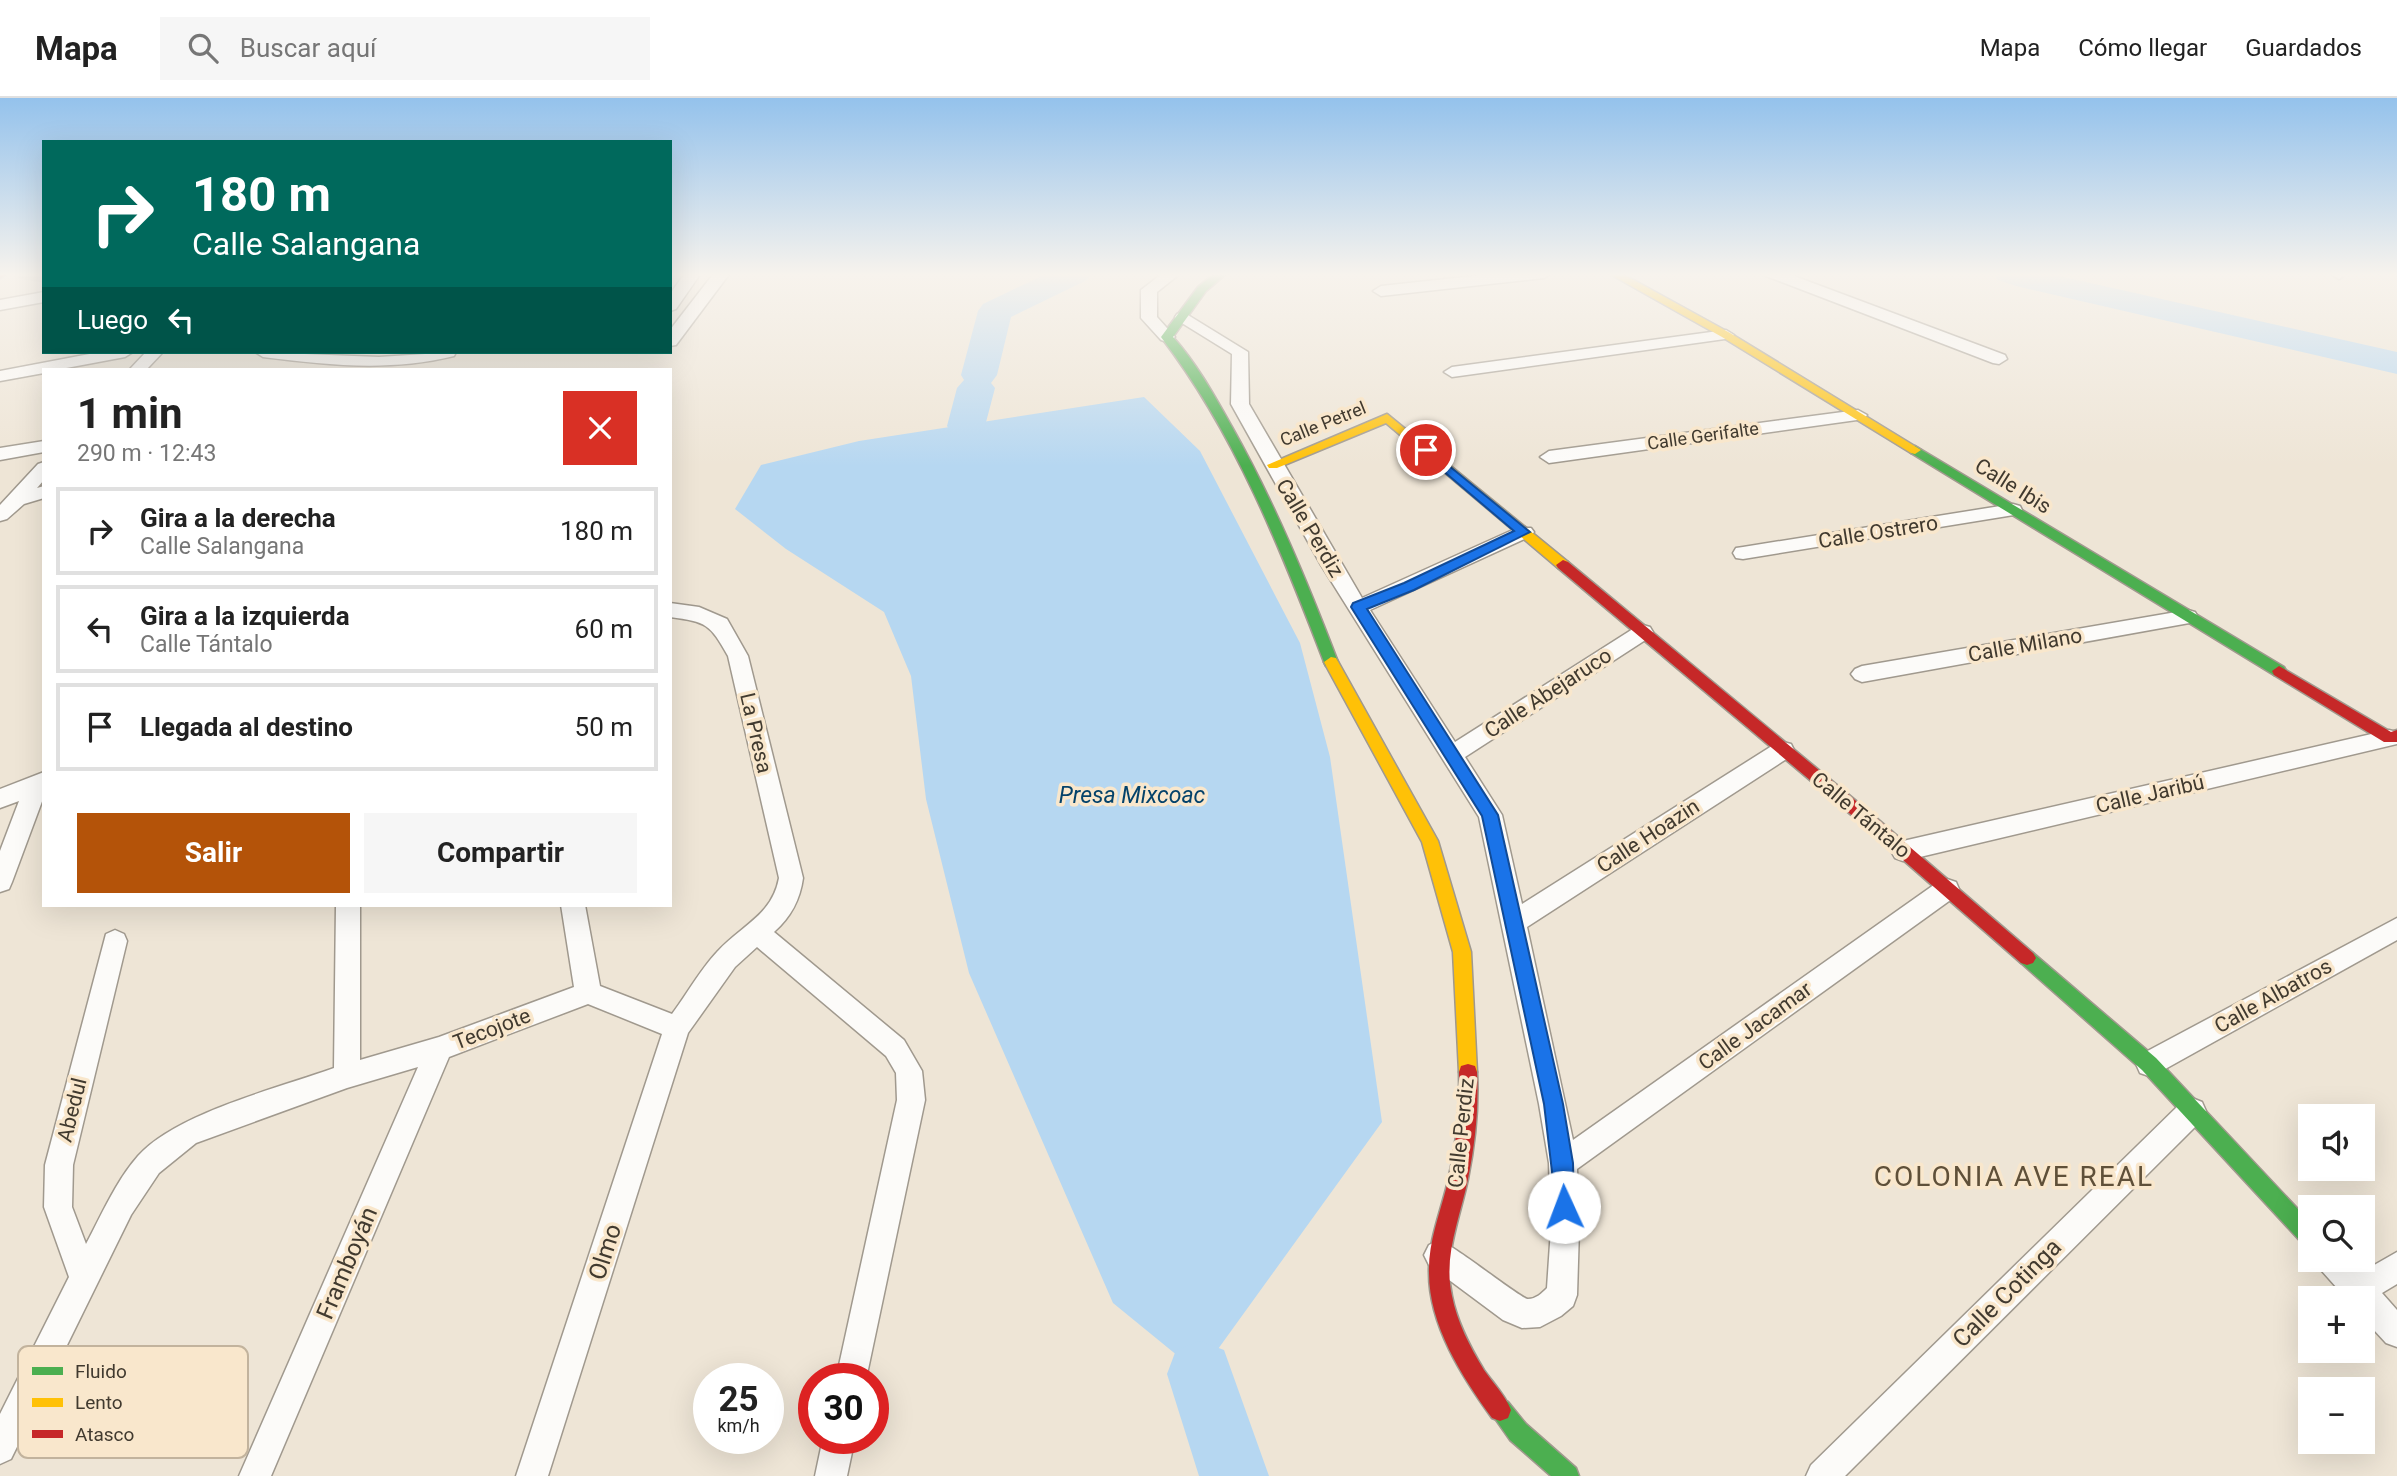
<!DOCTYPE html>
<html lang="es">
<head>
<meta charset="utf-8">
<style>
	body { margin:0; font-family:Roboto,sans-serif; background:#f6f6f6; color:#222; height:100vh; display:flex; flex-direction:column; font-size:26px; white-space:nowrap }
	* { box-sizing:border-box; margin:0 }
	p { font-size:23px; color:#767676 }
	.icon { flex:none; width:38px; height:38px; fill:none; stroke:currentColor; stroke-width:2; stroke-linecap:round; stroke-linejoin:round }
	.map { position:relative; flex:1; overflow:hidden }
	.drawer { position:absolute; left:42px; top:270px; width:630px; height:539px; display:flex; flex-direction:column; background:#fff; border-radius:0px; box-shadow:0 7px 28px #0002 }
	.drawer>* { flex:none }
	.top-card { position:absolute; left:42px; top:42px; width:630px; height:214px; border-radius:0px; box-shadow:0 7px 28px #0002; background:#00695c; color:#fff; overflow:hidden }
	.tools { position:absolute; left:2298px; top:1006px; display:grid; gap:14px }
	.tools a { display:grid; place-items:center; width:77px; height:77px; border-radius:0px; background:#fff; box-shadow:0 7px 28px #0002; font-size:35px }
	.speed { position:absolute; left:693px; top:1265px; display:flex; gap:14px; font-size:35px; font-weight:700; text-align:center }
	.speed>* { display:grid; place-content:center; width:91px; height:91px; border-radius:50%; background:#fff; box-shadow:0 7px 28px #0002; line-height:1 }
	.speed small { font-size:18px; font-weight:400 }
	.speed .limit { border:10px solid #d22; background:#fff; color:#111 }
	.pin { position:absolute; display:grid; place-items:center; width:60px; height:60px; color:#fff; margin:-30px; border:4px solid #fff; border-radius:50%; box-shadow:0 2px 7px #0007 }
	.me { position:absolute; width:77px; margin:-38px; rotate:358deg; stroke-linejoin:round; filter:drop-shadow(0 0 5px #0008) }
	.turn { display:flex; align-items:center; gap:24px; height:147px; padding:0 35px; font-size:32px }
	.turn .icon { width:91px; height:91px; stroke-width:2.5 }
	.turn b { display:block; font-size:49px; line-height:60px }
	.then { display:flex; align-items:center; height:66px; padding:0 35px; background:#0003; gap:14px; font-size:26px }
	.round { display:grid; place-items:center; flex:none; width:74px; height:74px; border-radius:0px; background:#f6f6f6 }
	.headline { display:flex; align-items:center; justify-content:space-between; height:119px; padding:0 35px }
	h1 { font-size:42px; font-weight:700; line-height:52px }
	.cta { display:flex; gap:14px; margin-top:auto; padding:14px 35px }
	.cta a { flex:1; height:80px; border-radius:0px; background:#b45309; color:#fff; font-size:28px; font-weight:700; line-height:80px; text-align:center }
	.cta a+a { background:#f6f6f6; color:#222 }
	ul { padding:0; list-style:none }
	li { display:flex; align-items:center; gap:21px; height:88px; margin:0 14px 10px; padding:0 21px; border:4px solid #e0e0e0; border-radius:0px }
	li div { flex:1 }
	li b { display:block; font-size:26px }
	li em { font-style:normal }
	header { display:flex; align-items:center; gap:42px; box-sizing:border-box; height:98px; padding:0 35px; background:#fff; border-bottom:2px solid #e0e0e0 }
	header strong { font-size:33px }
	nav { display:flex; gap:38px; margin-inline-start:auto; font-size:24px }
	.search { width:490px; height:63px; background:#f6f6f6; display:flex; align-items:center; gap:18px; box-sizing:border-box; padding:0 24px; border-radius:0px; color:#767676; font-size:26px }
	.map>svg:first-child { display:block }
	.water { fill:#b6d7f1 }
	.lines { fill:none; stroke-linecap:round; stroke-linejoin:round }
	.river { fill:#b6d7f1; fill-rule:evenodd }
	.building { fill:#cec5bb }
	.street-casing { stroke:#a0998e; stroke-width:3 }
	.fast-casing { stroke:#a0998e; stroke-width:3 }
	.slow-casing { stroke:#a0998e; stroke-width:3 }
	.jam-casing { stroke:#a0998e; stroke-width:3 }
	.street { fill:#fcfbf9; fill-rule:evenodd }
	.fast { fill:#4caf50; fill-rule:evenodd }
	.slow { fill:#ffc107; fill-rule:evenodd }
	.jam { fill:#c62828; fill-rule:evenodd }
	.route { fill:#1a73e8; stroke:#114b97; stroke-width:2 }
	.labels { text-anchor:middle; stroke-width:7; stroke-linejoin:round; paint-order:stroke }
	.far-street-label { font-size:18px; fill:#413a2f; stroke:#f9e7cc }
	.street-label { font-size:21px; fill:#413a2f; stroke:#f9e7cc }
	.water-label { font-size:23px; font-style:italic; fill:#04426a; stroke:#f9e7cc }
	.near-street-label { font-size:24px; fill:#413a2f; stroke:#f9e7cc }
	.near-neighbourhood-label { font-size:28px; letter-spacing:2px; fill:#5f5039; stroke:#f9e7cc }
	.key { fill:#f9e7cc; stroke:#c2b39d; stroke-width:2 }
	.key-label { font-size:19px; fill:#413a2f }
</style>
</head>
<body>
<header>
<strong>Mapa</strong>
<div class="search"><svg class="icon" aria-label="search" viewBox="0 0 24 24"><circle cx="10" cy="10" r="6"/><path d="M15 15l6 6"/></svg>Buscar aquí</div>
<nav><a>Mapa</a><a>Cómo llegar</a><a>Guardados</a></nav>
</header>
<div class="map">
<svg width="2397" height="1378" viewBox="0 0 2397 1378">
	<rect width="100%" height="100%" fill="#eee5d6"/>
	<path class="water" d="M1144,299L1200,353L1300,545L1330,659L1382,1024L1200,1276L1113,1205L969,875L926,701L911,578L884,514L786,451L735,411L761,367L859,343Z"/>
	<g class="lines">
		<path class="river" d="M1048,175H1092L1087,182L1011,219L997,277L991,285L995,290L985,328L979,336L966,340L953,336L947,328L957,290L964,282L961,277L978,213L983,206Z
			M1993,175H2046L2397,254V276L2016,188L1998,182Z
			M1200,1243L1224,1252L1269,1378H1199L1167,1276L1176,1252Z"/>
	</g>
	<path class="building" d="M24,175H44V185L17,180Z"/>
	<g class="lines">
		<g class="street-casing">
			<path id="street" d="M685,175H701L676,211L670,213V196Z
				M714,175H730L676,247L670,248V232Z
				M1163,175H1181L1157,194V219L1175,239L1167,244L1161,242L1141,220V192Z
				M1501,175H1552L1544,180L1381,198L1373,193L1381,188Z
				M1764,175H1786L2005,257L2007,261L1999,266L1993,265L1766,178Z
				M2348,175L2339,181L2331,176L2332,175Z
				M44,194V204L0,212V202Z
				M1183,214L1248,254L1249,306L1362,500L1517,430H1531L1534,434L1531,438L1370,512L1455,644L1636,529L1643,527L1650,529L1653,534L1650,539L1465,659L1502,717L1522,806L1775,646L1783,644L1791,646L1794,652L1791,658L1527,829L1573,1042L1938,784L1947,781L1956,784L1959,791L1956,798L1577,1071L1579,1131L1577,1197L1573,1208L1561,1218L1540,1229L1522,1230L1503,1222L1429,1167L1424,1157L1429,1147L1439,1142C1458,1150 1521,1201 1528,1201C1536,1201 1542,1195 1547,1190L1551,1131L1549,1065L1539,1006L1479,719L1321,467L1231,306L1232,256L1177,222L1175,219L1177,216Z
				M1726,232L1734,237L1732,240L1452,279L1444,274L1452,269Z
				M100,254H133L125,259L61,271H44V275L0,283V273Z
				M146,254H163L147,271H130Z
				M255,254L379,259L456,254L454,258C389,274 328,267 263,259Z
				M1858,312L1867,317L1864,321L1549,365L1540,359L1549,353Z
				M44,343V354L0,362V350Z
				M44,364V382L37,390L44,388V400L24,406L7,421L0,423V407L38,366Z
				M2013,406L2020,408L2022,412L2020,416L1743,461L1736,460L1733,455L1736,450L1743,449Z
				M670,505L699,509L727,521L748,558L803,780C800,802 791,819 774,834L904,942L922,973L925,1002L866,1281H836L897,1002L896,975L886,958L757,849L735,869L688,935L548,1378H516L662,936L588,906L449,959L271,1378H239L418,969L347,990L196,1045L159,1075L131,1117L11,1361L0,1366V1316L69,1179L44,1109L45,1067L106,836L115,832L124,836L127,843L73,1067L72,1109L86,1146C102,1116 116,1083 138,1058C176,1015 279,990 334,970L336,807H360V962L439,939L574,889L561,807H585L600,888L672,916C687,896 700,872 717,854C741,827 772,818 779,780L728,558C710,526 707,524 670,519Z
				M2188,512L2195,514L2198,519L2195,524L1862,584L1855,581L1851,576L1855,571L1862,568Z
				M2389,632L2397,634V646L1903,763L1895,760L1891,753L1895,746L1903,743Z
				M44,674V698L12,784L9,791L0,794V753L19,703L0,710V691Z
				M2397,820V842L2158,975L2149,978L2140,975L2136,966L2140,957Z
				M2192,1000L2202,1004L2206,1013L2202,1022L1845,1378H1806L1811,1367L2182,1004Z
				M2397,1154V1186L2382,1195L2397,1212V1249L2386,1245L2362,1219V1200H2346L2321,1172L2316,1162H2351L2362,1174Z
				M823,1340H855L847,1378H815Z"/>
		</g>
		<g class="fast-casing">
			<path id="fast" d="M1215,175H1227L1206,193L1173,239C1197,266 1214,297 1232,329C1274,404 1307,483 1338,564L1336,568H1326L1324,564C1281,452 1235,335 1161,239L1198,189Z
				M1915,348L2284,569L2286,573L2284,577H2274L1911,355L1909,352Z
				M2027,853L2033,855L2156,960L2310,1124V1149L2303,1146L2142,972L2021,865L2018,860L2021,855Z
				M1500,1301L1508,1304L1526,1326L1576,1370L1579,1378H1551L1510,1342L1489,1312L1492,1304Z"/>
		</g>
		<g class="slow-casing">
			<path id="slow" d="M1608,175H1621L1730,235L1921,352L1915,356L1911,355L1722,239Z
				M1387,316L1568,464L1570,467L1568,470H1558L1386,325L1277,370H1269L1267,367Z
				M1331,559L1336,560L1438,743L1471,854L1477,974L1475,980L1468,982L1461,980L1459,974L1453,854L1422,744L1324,564Z"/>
		</g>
		<g class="jam-casing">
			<path id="jam" d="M0,175H9L0,180Z
				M1563,462L1568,464L1867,712L2033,855L2036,860L2033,865L2027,867L2021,865L1855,720L1558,470L1556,467Z
				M2279,568L2391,634L2397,632V644H2384L2274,577L2272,573Z
				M1468,966L1475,968L1477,974C1479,1010 1475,1046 1468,1081C1460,1120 1443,1158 1452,1198C1457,1224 1470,1249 1484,1272C1493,1285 1505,1297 1511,1312L1508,1320L1500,1323L1492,1320C1462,1279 1429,1227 1429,1175C1428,1146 1439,1118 1446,1091C1456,1052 1460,1014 1459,974L1461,968Z"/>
		</g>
		<use href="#street" class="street"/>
		<use href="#fast" class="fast"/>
		<use href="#slow" class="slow"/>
		<use href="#jam" class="jam"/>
	</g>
	<linearGradient id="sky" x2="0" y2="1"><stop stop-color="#94c2ec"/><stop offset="0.48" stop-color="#f7f3ed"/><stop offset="1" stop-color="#f7f3ed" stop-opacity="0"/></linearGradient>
	<rect width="2397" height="368" fill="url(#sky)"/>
	<path class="route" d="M1426,349L1530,434L1414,492L1367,511L1498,717L1563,1006L1573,1065L1574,1109L1571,1116L1564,1119L1557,1116L1544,1006L1482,718L1351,509L1353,505L1404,485L1514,433L1422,355V350Z"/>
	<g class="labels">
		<g class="far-street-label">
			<text transform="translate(1323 326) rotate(-22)" y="6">Calle Petrel</text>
			<text transform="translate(1703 338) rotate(-8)" y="6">Calle Gerifalte</text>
		</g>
		<g class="street-label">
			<text transform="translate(2013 388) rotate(32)" y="7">Calle Ibis</text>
			<text transform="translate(1310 430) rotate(59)" y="7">Calle Perdiz</text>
			<text transform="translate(1878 434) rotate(-9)" y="7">Calle Ostrero</text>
			<text transform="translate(2025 547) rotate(-10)" y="7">Calle Milano</text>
			<text transform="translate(1548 595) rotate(-33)" y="7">Calle Abejaruco</text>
			<text transform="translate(756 635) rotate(77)" y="7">La Presa</text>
			<text transform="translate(2150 696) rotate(-13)" y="7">Calle Jaribú</text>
			<text transform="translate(1861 717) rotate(40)" y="7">Calle Tántalo</text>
			<text transform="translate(1648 738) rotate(-33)" y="7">Calle Hoazin</text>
			<text transform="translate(2273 898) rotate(-29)" y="7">Calle Albatros</text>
			<text transform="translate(1755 928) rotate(-36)" y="7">Calle Jacamar</text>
			<text transform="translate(492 931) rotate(-21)" y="7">Tecojote</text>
			<text transform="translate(72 1012) rotate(-76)" y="7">Abedul</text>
			<text transform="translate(1461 1035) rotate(-84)" y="7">Calle Perdiz</text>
		</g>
		<g class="water-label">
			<text x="1132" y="705">Presa Mixcoac</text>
		</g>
		<g class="near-street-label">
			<text transform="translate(605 1154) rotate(-72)" y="8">Olmo</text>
			<text transform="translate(347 1165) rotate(-67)" y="8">Framboyán</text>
			<text transform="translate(2007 1195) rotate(-45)" y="8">Calle Cotinga</text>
		</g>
		<g class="near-neighbourhood-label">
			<text x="2014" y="1088">COLONIA AVE REAL</text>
		</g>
	</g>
	<rect x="18" y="1248" width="230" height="112" rx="10" class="key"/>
	<rect x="32" y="1269" width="31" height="8" fill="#4caf50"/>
	<rect x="32" y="1300" width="31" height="9" fill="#ffc107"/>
	<rect x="32" y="1332" width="31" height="8" fill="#c62828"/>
	<g class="key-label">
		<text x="75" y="1280">Fluido</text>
		<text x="75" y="1311">Lento</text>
		<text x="75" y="1343">Atasco</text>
	</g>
</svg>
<div class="tools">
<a><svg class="icon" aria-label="sound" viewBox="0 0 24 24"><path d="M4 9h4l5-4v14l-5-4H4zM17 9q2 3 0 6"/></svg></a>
<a><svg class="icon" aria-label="search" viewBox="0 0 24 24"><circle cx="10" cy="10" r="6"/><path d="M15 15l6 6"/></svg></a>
<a>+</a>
<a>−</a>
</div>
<div class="speed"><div>25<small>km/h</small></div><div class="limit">30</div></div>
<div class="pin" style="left:1426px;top:352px;background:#d93025"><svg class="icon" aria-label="arrive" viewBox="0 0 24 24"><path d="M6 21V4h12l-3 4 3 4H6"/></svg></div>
<svg class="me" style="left:1564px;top:1109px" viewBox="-20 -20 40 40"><circle r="19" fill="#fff"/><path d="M0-13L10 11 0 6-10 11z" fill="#1a73e8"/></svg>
<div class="top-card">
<div class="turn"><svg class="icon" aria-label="right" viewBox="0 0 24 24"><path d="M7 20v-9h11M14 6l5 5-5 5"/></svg><div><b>180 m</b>Calle Salangana</div></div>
<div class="then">Luego<svg class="icon" aria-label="left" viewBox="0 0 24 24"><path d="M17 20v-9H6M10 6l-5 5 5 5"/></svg></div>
</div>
<section class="drawer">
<div class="headline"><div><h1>1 min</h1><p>290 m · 12:43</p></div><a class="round" style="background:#d93025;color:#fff"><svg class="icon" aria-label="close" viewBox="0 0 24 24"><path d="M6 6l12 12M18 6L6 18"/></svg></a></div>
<ul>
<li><svg class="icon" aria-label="right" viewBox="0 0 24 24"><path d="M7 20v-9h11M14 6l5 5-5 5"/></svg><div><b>Gira a la derecha</b><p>Calle Salangana</p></div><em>180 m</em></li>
<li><svg class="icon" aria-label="left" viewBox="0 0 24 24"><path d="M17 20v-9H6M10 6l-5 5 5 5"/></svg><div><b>Gira a la izquierda</b><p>Calle Tántalo</p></div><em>60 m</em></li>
<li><svg class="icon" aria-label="arrive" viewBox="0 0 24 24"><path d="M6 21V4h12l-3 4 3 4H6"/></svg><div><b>Llegada al destino</b></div><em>50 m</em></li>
</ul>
<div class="cta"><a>Salir</a><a>Compartir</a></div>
</section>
</div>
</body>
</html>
